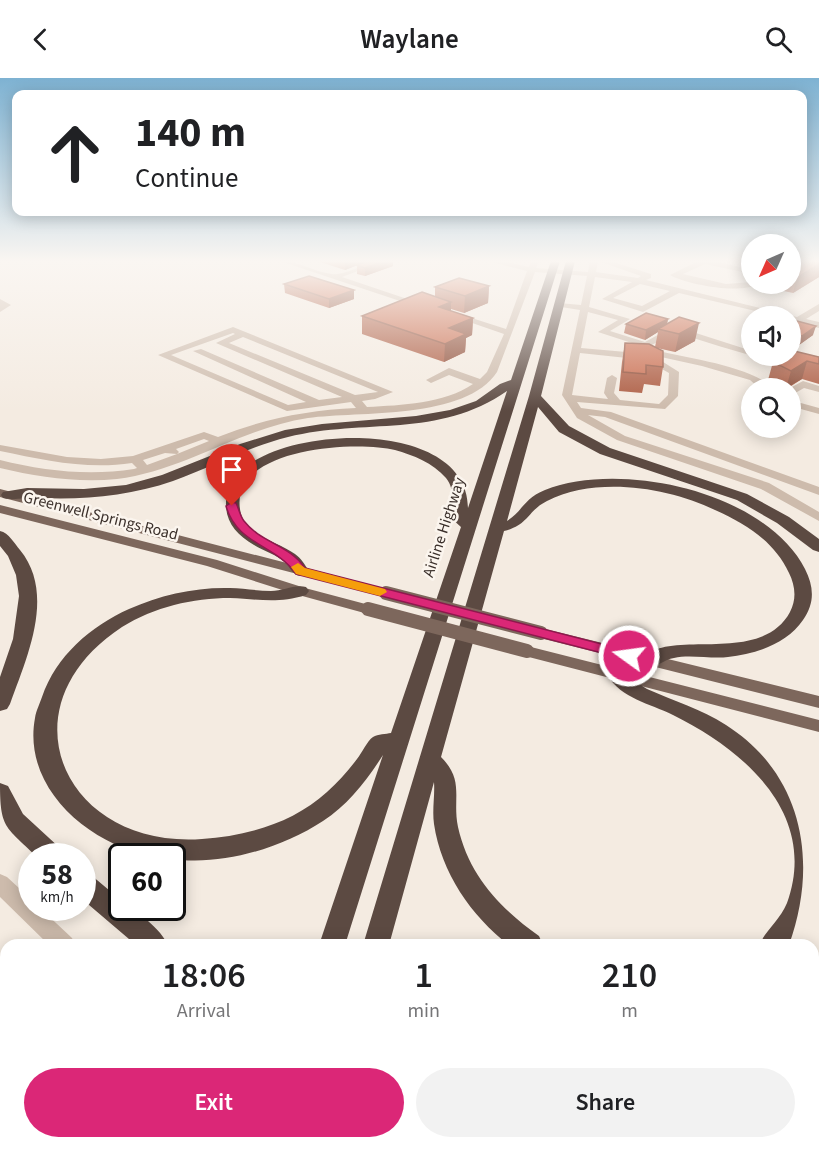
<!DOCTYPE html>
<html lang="en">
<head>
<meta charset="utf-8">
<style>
	body { margin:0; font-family:"Source Sans 3",sans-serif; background:#f2f2f2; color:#202124; height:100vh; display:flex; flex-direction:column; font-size:22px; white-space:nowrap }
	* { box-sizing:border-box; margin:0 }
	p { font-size:20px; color:#757577 }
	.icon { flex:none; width:33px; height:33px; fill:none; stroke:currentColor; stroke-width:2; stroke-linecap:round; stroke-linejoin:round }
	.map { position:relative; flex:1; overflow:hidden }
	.panel { position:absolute; left:0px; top:861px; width:819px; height:210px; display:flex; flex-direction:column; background:#fff; border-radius:18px 18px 0 0; box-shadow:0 3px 15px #0003 }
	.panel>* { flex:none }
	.hud { position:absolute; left:12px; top:12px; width:795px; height:126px; border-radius:12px; box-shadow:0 3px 15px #0003; background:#fff; color:#202124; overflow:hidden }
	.needle { width:39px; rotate:225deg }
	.tools { position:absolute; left:741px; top:156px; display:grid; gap:12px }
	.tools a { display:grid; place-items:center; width:60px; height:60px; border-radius:50%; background:#fff; box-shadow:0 3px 15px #0003; font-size:30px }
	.speed { position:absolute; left:18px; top:765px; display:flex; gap:12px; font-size:30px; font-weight:700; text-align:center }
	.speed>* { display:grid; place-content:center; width:78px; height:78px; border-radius:50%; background:#fff; box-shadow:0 3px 15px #0003; line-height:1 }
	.speed small { font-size:15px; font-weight:400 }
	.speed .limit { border:3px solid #111; border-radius:9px; background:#fff; color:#111 }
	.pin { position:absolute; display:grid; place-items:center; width:51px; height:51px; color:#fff; margin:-62px -26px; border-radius:50% 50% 50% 0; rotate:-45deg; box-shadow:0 0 6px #0007 }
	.pin .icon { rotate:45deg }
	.me { position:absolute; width:66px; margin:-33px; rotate:284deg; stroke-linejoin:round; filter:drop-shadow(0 0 4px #0008) }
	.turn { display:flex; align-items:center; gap:21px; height:126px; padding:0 24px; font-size:27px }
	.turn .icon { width:78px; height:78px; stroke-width:2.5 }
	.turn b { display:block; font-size:42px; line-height:51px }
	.eta { display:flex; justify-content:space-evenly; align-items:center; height:102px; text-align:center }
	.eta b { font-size:36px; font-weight:600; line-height:42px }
	.button { display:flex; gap:12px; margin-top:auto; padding:12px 24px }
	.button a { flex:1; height:69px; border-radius:36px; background:#db2777; color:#fff; font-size:24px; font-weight:600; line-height:69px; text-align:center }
	.button a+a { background:#f2f2f2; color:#202124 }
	header { display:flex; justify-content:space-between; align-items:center; height:78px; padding:0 24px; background:#fff; font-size:27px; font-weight:600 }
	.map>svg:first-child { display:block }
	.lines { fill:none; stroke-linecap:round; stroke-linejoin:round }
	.minor { fill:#cdbbac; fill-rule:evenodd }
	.major { fill:#7d675c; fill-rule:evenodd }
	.highway { fill:#5c4a42; fill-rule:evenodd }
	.major-bridge { stroke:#7d675c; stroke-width:14 }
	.wall { fill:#ac5a40 }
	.shaded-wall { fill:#8c4a34 }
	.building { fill:#c8694b; stroke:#8c4a34; stroke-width:1.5 }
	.route { fill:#db2777; stroke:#8e194d; stroke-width:1.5 }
	.slow { fill:#f59e0b }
	.labels { text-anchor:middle; stroke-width:5; stroke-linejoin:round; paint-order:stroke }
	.street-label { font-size:16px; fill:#3b302b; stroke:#fbf5ee }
</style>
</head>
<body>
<header><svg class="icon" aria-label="back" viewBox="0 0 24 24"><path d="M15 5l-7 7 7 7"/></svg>Waylane<svg class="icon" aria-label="search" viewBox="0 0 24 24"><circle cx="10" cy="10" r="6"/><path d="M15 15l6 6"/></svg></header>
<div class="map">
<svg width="819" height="1071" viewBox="0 0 819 1071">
	<rect width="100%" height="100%" fill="#f4ebe1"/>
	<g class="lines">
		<path class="minor" d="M280,183C299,183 314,194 332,196C346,198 367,183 384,183L342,199L425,227L418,229Z
			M488,183H503L529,189L531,183H539L536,190L588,194L590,183H598L596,194L638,200L641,198L598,183H610L651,196V200L646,202L797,239L819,226V233L806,241L819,244V250L790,243V238H777L679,215L643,234L602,221L632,204L595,199L589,229L630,241L610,253L645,264L674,248L752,273V278C776,278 796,282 819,290V296C770,283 723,270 675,254L643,272H637L638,267L598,254L618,242L588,234L581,270L649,276L646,274L651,271C688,281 730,284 764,303C770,307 776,306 781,310H766L757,308L750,302L702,288L652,277L679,294L678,318L665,331L577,324L581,330L611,334L819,409V417L605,339L588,337L625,358L769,405L819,434V443L761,411L617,362L577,340L562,317L580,232L555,228L559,225L581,227L587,198L535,194L497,294C466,342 359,333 308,340C241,350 184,393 117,401C78,405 38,399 0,390V382C44,393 89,398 134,391L137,390L132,385C87,392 44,382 0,373V367L67,379L101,381L133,378L204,354L218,359C263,341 308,332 356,330L351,324L287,333L158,277L233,249L393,314L375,321L362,323L367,329C402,327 443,326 473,306L449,297L431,305L426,302L449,290L480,301L487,294L504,256L452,238L456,235L506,251L527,193ZM640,206L670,213L642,228L613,220ZM233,255L235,256L216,265L342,319L319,322L201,271L193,273L306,324L288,327L171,277ZM243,259L378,314L355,317L229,265ZM580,275L646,282L669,295L668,317L659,326L620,322L614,315L617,300L612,297L607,300L604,315L608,321L572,317ZM204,361L209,363L177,376L179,374L176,371ZM165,375L177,376L147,387L143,382Z
			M698,183H714L752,192V196L705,186L683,196L726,206L752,204L757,206C741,217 685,206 670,197Z
			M0,221L11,227L0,234Z
			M803,303L819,308V314L804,310L790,318V310Z
			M790,322L819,330V336L790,328Z
			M0,796L7,799L32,822V830H40L72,860L75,867H49L0,819Z
			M819,1000V1026L813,1027V1001Z
			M146,1065H172L171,1071H145Z
			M592,1065H639L637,1071H590Z"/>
		<path class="major" d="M0,411L391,512L393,515L386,519L0,419Z
			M0,427L217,482L305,510L373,528L375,531L368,536L295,516L207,488L0,435Z
			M541,550L819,618V630L536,559L533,555L536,551Z
			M527,568L819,642V654L521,577L519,573L521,569Z"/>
		<path class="highway" d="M551,183H560L345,867H319L383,677C367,702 348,727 323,743C283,769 228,786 181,782C175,782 173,779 169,778C164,777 157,779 151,778C89,766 22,710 35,640C36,633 40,625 42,619C56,578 91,548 129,531C160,517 196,509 230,510C244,510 257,513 271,513C283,513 295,506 306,509L309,513L306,517C277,526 259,521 230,520C193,520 154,529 122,549C0,629 64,771 202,761C247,758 293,745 327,714C338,704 348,693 357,681C362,675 367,663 373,659C378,656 386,656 391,655L461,449L451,440C453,428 455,411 446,400C433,385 413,377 395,372C354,362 224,370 241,436C247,458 279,464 295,476C301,480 305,487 309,493L307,497C302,498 298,499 294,495C291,493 289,488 286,485C277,477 264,473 254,467C237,457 225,444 226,424C226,420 226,415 227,411C229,405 235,400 238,396C282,346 468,340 468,430L507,313C438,361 365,340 288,359C248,369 212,389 173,403C129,418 85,422 39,420C27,419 14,423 3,420L1,417L3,414L27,410L84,411L126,407L162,397L240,366L285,352L322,346L416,338L450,332L476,323L500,306L511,302Z
			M566,183H575L541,318L569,348L610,370L747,416L789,439L819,461V474L813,472L777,445L737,422L600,376L559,354L538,329L507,443C523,433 523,421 545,412C621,382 766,414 805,491C814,509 815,525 803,542C787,566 755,576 728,579C711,581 689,576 674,580C662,582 657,591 644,588L641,583C663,547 760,590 790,534C797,521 795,507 789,495C774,463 746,446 715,432C667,409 596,398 547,423C527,433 529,447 504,453L441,679C465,703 452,720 458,749C469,798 500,830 539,858L543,867H509C471,838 441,794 434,746C432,732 435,718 434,704L389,867H363L529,318Z
			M0,453C9,455 14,465 20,472C56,516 27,579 10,626L7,631L0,633V599L13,561L19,518L16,497L8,478L0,468Z
			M617,590C629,594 636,605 647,611C674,623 701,631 726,647C803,696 819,784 789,867H759C766,852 780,842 787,825C819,736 744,672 673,637C649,625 622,621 607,597L610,592Z
			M0,705L8,708L23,736L61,771L64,778H36C5,748 0,750 0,705Z
			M82,794L91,797L122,823V830C137,830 162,853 168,867H136L82,821Z
			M819,920V950L813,952V923Z
			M203,1065H235V1071H203Z
			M251,1065H283L281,1071H249Z
			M305,1065H337L335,1071H303Z
			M414,1065H450L447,1071H411Z"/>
		<path class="major-bridge" d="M386,515L541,555
			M368,531L527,573"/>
	</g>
	<path class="wall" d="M317,183H368L393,188L365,198L357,196V187L345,192Z
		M790,183H819V199L793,215L761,208L762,206H790Z
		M284,206L354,221L329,230L285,215Z
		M489,208L488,225L464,235L451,231V233L473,240L472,257L466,260L465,274L444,284L362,256V238L435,218V209Z
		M668,241L667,246L695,263L675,274L657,270L663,289L660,308L644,306L642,315L619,313L622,284L625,265L655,269L658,254L645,262L624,255L626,246Z
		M790,247L813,257L799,267L790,265Z
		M819,279V306L802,301L788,310H784L768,302L773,284Z"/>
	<path class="shaded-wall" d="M345,183H368L345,192Z
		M384,183H393V188L365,198V190Z
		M819,186V199L793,215L797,200Z
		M489,208L488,225L464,235L465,218Z
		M354,212V221L329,230V221Z
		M451,224V241L439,229Z
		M473,240L472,257L466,260L465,274L444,284L445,266L449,250Z
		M668,241L666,250L658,251V254L645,262L646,252Z
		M699,245L695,263L675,274L679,256Z
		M816,248L813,257L799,267L802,258Z
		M807,283L802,301L786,310L791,293Z"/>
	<path class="building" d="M368,183H384L365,190L357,187Z
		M790,183H819V186L797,200L790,198Z
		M309,198L354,212L329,221L284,206Z
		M459,200L489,208L465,218L435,209Z
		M422,214L451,224L439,229L473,240L449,250L466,256L445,266L362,238Z
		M646,235L668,241L646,252L626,246Z
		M679,239L699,245L679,256L658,251Z
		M797,243L816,248L802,258L790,255V247Z
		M625,265L649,266L663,273V289L646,287V296L623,294Z
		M790,272L819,279V286L807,283L791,293L773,284L782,278H790Z"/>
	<linearGradient id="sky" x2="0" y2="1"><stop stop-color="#7eb2d2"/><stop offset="0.55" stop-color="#faf6f2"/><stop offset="1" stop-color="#faf6f2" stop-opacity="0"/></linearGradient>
	<rect width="819" height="333" fill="url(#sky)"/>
	<path class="route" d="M232,424L236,425C239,431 240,438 244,443C261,465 288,466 305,490L629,573L636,578L629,582L296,496C275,466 237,467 226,428Z"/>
	<path class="slow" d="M298,485L305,490L385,511L387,514L380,518L296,496L291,489Z"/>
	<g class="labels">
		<g class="street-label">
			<text transform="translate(101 437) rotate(14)" y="6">Greenwell Springs Road</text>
			<text transform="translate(443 449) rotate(-72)" y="6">Airline Highway</text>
		</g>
	</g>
</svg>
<div class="tools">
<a><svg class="needle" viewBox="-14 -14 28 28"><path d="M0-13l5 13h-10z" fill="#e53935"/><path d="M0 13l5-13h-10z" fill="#757577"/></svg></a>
<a><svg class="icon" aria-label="sound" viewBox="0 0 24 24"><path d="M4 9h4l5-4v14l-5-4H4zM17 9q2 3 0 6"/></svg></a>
<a><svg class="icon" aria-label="search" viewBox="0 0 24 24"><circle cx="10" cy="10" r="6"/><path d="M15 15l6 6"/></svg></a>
</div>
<div class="speed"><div>58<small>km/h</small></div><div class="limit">60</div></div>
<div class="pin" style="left:232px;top:428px;background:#d93025"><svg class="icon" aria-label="arrive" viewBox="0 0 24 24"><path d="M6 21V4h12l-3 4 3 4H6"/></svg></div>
<svg class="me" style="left:629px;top:578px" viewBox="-20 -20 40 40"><circle r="17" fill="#db2777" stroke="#fff" stroke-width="3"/><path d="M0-11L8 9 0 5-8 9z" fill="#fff"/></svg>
<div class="hud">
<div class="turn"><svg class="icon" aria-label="ahead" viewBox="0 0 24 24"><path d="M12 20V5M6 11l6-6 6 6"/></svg><div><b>140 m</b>Continue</div></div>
</div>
<section class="panel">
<div class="eta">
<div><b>18:06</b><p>Arrival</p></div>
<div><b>1</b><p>min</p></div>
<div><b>210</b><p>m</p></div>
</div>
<div class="button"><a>Exit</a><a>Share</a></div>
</section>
</div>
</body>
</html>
